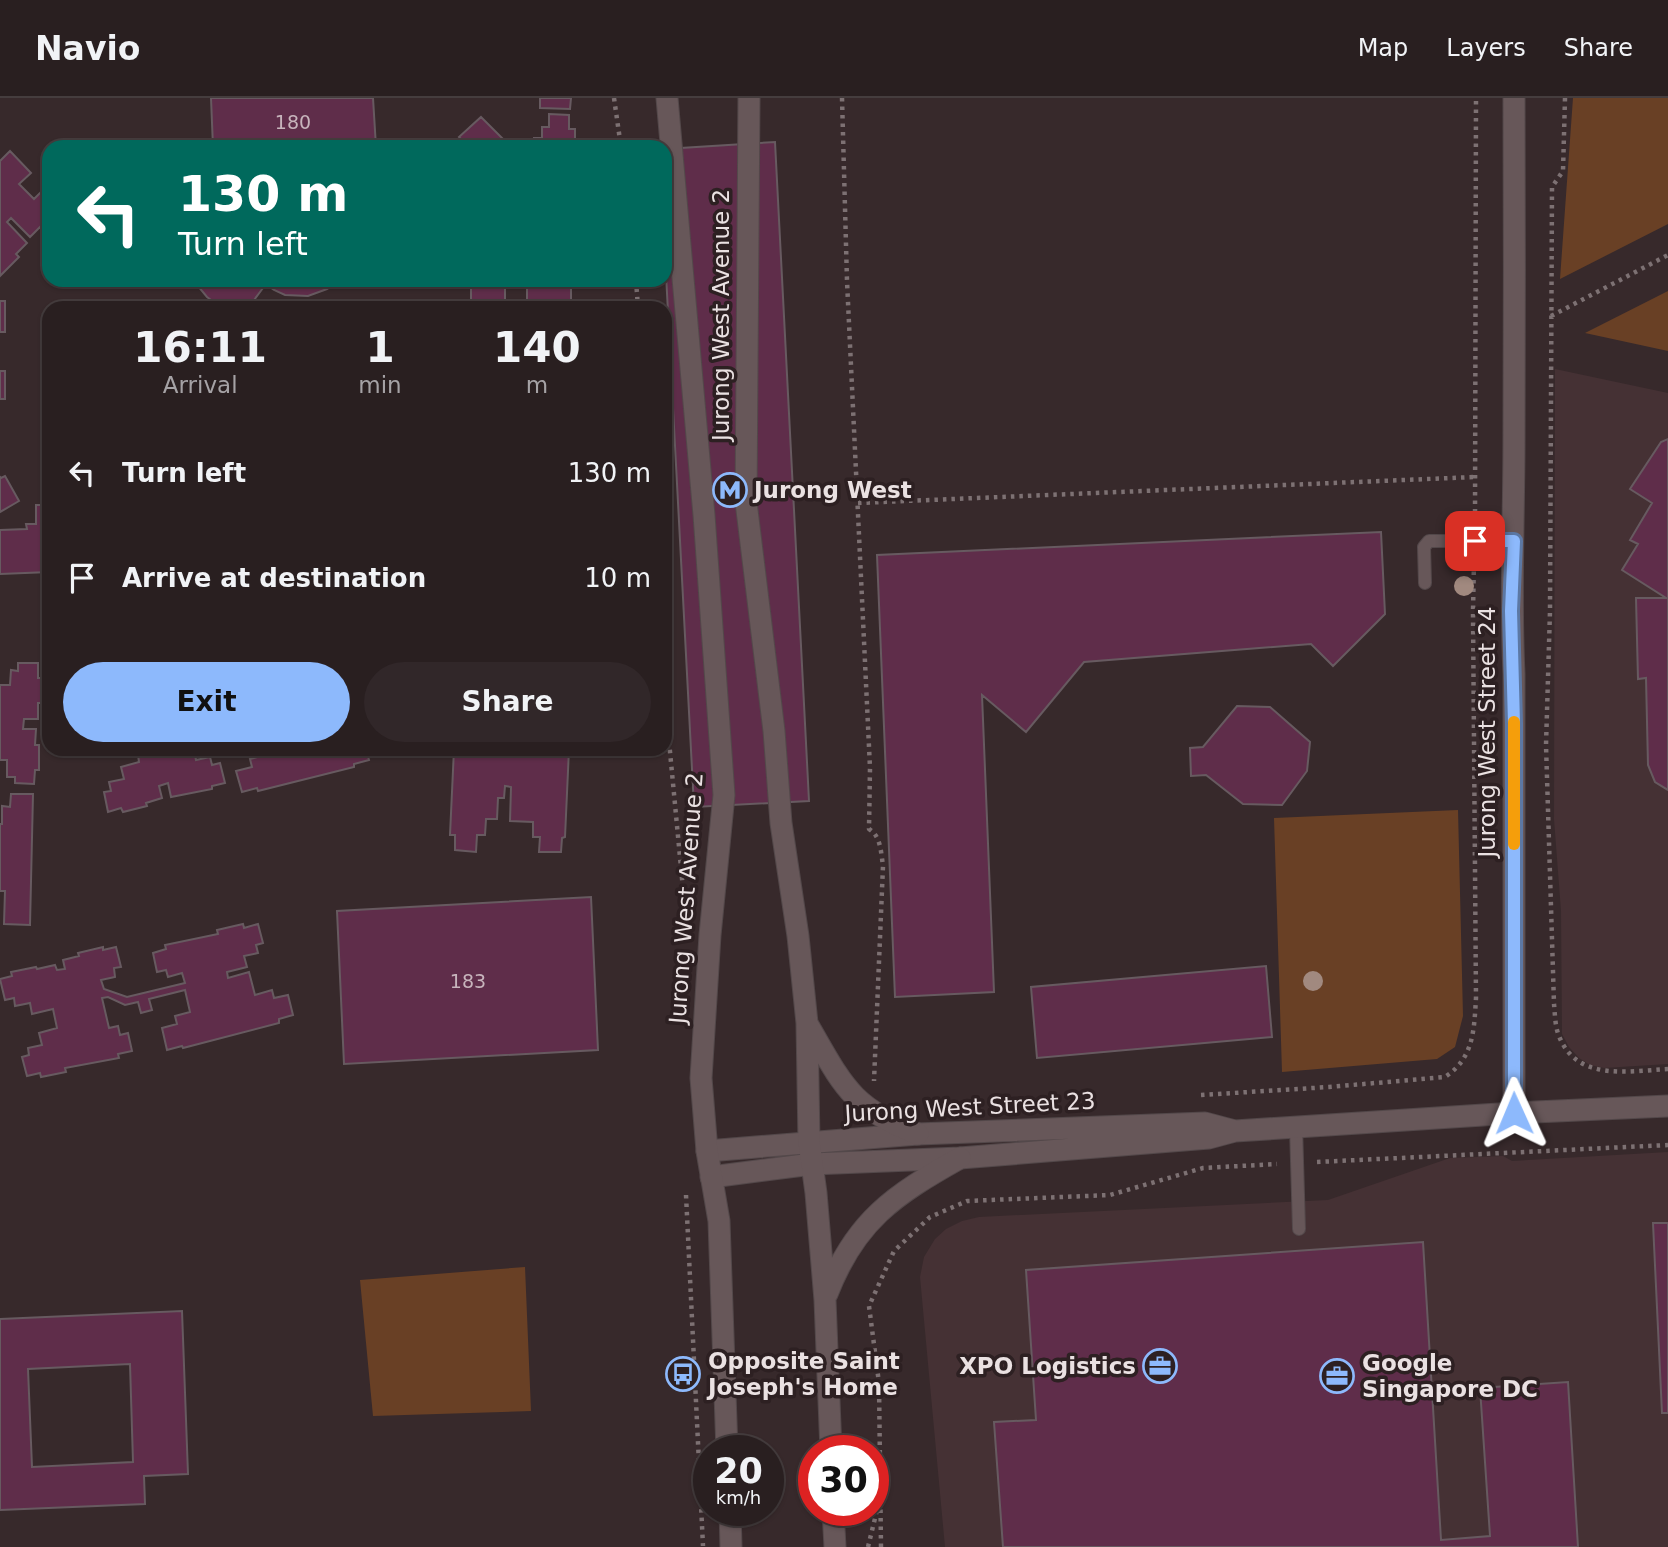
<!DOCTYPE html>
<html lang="en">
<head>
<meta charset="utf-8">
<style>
	body { margin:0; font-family:"DejaVu Sans",sans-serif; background:#312729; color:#f1f3f6; height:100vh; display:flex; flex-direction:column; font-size:26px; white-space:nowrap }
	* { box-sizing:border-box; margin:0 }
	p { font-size:23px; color:#a5a2a5 }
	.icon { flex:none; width:38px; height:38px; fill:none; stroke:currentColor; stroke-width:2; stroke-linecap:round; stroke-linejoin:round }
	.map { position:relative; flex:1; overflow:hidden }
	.sheet { position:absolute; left:42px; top:203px; width:630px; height:455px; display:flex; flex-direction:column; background:#291f20; border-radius:21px; box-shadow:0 2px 5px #0004,0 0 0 2px #453d3e }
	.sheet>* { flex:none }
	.banner { position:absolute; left:42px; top:42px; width:630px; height:147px; border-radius:21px; box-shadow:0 2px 5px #0004,0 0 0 2px #453d3e; background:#00695c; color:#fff; overflow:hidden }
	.speed { position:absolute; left:693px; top:1337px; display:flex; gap:14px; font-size:35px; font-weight:700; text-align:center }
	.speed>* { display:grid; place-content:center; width:91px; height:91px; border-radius:50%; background:#291f20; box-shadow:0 2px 5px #0004,0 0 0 2px #453d3e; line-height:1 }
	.speed small { font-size:18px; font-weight:400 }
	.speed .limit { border:10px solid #d22; background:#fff; color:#111 }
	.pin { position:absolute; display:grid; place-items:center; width:60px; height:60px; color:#fff; margin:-30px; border-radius:14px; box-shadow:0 4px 10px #0006 }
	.me { position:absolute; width:77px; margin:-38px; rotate:359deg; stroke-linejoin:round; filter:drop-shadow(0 0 5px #0008) }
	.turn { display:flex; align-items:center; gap:24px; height:147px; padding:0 21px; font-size:32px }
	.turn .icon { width:91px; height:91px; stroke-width:2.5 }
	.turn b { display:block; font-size:49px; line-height:60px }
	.eta { display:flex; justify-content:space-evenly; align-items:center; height:119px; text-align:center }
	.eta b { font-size:42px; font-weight:800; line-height:49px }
	.button { display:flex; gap:14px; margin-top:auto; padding:14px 21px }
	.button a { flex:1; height:80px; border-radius:42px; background:#8db9fc; color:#111; font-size:28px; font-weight:800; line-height:80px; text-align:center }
	.button a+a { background:#312729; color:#f1f3f6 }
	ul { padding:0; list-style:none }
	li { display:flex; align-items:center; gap:21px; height:105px; padding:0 21px }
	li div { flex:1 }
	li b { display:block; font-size:26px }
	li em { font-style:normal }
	header { display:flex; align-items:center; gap:42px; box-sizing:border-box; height:98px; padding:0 35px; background:#291f20; border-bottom:2px solid #453d3e }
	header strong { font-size:33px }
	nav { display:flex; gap:38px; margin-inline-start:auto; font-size:24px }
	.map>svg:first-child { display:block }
	.built { fill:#453134 }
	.green { fill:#694025 }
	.building { fill:#5f2d4a; stroke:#675a60; stroke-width:2; fill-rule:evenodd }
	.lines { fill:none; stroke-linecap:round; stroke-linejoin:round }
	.lane-casing { stroke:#53484a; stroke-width:14 }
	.street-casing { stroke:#53484a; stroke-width:23 }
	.secondary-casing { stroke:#53484a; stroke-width:23 }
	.path { stroke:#7d7173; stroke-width:4.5; stroke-dasharray:3.5 5; stroke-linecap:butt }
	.lane { stroke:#675759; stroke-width:12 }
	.street { stroke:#675759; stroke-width:21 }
	.secondary { stroke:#675759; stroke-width:21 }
	.tree { fill:#a1897f }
	.route-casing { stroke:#5c78a4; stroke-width:18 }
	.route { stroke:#8db9fc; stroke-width:12 }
	.slow { stroke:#f59e0b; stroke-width:12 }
	.labels { text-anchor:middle; stroke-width:7; stroke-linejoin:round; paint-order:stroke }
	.number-label { font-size:19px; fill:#c7b4bc }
	.street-label { font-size:23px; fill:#eae1e2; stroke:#2d2022 }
	.poi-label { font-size:23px; font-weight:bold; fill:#eae1e2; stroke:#2d2022; text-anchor:start }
</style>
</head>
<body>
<header>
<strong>Navio</strong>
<nav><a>Map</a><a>Layers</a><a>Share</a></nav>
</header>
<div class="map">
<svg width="1668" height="1449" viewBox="0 0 1668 1449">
	<rect width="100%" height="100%" fill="#37292b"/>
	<path class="built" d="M1555,271L1668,295V966L1604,970L1590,967L1579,960L1569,949L1562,936L1561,813L1554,721Z
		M1668,1054V1449H945L920,1179L924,1159L935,1141L946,1131L962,1123L979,1119L1328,1102L1450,1060L1503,1058L1512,1063Z"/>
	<path class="green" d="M1573,0H1668V126L1560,181Z
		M1668,193V253L1585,235Z
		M1458,712L1463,918L1455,949L1437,961L1282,974L1274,720Z
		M525,1169L531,1313L373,1318L360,1182Z"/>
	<path class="building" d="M211,0H373L376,49H213Z
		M540,0H571L570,11L540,10Z
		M549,16L569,17V31H575V49H534V40H542V29H549Z
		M481,19L502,40L492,49H457L463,43L459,39Z
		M775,44L809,703L694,709L665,157V51Z
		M10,53L31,75L19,86L34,101L45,90L49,93V125L43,132L40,129L30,139L11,120L7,124L27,145L16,156L19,159L0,178V63Z
		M193,182H254L263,190L248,210H222L207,199Z
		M260,182H340L327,191L308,198L285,197L274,192Z
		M477,182H499V190H505V203L517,204V210H471V190H477Z
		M527,182H571V207L577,208V210H527Z
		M0,203H5V234H0Z
		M0,273H5V301H0Z
		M1668,341V692L1655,684L1648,667L1646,580L1638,581L1636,500H1666L1622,472L1638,446L1630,442L1652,405L1630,391L1661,344Z
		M5,378L19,403L0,414V379L1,380Z
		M45,392H49V474L0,476V432L27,431L26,426H36V407H46Z
		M1381,434L1385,516L1333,568L1311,546L1084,564L1026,634L982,597L994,894L895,899L877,457Z
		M18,565H38V580H42V605H38V621H24L23,631H36L35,647H39V672H35L34,686L15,685V679H7V662H0V587H10L11,572L18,573Z
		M1237,608L1270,609L1310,644L1307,673L1282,707L1243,706L1206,677L1191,678L1190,650L1203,649Z
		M148,651H203L194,653L196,662L210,659L212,667L220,665L225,685L212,688V691L171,699L168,685L159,688L162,700L146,705L147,708L123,714L121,710L108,714L104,694L111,693L109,684L124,681L121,669L139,664L138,657L149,655Z
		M264,651H366L369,662L354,666V669L258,693L257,690L242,694L236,673L252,669L250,661L265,657Z
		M454,651H487V653L514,655V651H524V655H535V651H569L565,739L562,740L561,754H539L540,739H533V724L510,723L511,689L505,688L504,700H498L497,721H486L485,737H477L476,754L455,752V737H450Z
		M11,696H33L30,827L4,826L5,793H0V726H2V708L10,709Z
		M591,799L598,952L344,966L337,813Z
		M243,826L244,830L258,826L263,845L256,847L258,855L244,858L247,869L227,874L228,880L249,874L255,897L272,892L274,900L288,897L293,917L279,921V925L183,950L182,948L167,952L162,930L177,926L175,918L190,914L185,892L149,901L152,912L141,915L138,904L125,907L108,899L102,900L109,930L118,928L120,937L128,935L132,953L118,956L119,960L65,970L66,974L41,979L40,975L27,978L22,959L29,957L28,950L42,947L39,935L57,930L53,911L32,916L30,905L15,908L14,900L5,902L0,881L12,878L11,874L36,869L37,871L55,867L57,872L65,871L63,862L79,858L78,855L103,849V852L116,849L121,869L114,870L115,879L101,882L104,891L127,899L185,885L182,875L168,879L166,872L157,874L153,855L166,851L165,847L218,836L217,832Z
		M1266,868L1272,939L1037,960L1031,889Z
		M1653,1125H1668V1315H1662Z
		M1423,1144L1441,1442L1490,1438L1480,1290L1568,1284L1578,1449H1003L994,1324L1036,1322L1026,1172Z
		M182,1213L188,1376L144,1378L145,1406L0,1412V1221ZM130,1266L133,1364L32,1369L28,1271Z"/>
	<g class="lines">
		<g class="lane-casing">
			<path id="lane" d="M1425,485L1424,449L1429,443H1514
				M1296,1029L1299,1131"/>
		</g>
		<g class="street-casing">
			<path id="street" d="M1514,0C1514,114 1515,227 1514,341C1514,419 1510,497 1514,576V1015
				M707,1053L918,1036L1205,1025L1235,1033
				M711,1079L812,1066L960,1060L1209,1040L1235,1033L1514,1015L1668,1008"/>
		</g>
		<g class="secondary-casing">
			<path id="secondary" d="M667,0L704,417L724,697L710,837L701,980L707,1053L719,1123L727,1353
				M749,0L746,404L774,633L781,725L798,838L807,925L809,1044L816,1095L825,1202L831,1353
				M808,927C843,987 850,1009 918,1036
				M827,1196C855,1123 894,1097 960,1060
				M730,1412L731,1449
				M833,1412L835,1449"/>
		</g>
		<path class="path" d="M614,0L621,49
			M842,0L847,183L870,670L869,731C881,738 881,755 883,768L874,983
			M1565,0L1563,73L1552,89L1550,513L1546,647L1554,906C1555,916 1555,929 1559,938C1577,984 1628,973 1668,971
			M636,182L638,210
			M1551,218L1668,157
			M858,405L1475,379
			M1475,423L1476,0
			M665,601L685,812
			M1201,997L1329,989L1445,979C1474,960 1474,932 1476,900L1473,514L1474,463
			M1317,1064L1668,1047
			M686,1097L703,1448
			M868,1449L878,1408
			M881,1449L879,1285L869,1208L894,1153L930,1119L967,1103L1110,1097L1203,1070L1277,1066"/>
		<use href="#lane" class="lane"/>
		<use href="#street" class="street"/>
		<use href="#secondary" class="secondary"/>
	</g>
	<g class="tree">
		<circle cx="1464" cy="488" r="10"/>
		<circle cx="1313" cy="883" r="10"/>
	</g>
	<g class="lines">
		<g class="route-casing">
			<path id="route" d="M1475,443H1514L1511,513L1514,626V1015"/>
		</g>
		<use href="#route" class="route"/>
		<path class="slow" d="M1514,624V746"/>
	</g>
	<defs>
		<g id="metro-ring" transform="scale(1.75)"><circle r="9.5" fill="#2d2022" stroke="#8db9fc" stroke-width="1.5"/><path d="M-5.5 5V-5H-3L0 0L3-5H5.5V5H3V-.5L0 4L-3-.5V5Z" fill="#8db9fc"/></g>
		<g id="office-ring" transform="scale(1.75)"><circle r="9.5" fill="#2d2022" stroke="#8db9fc" stroke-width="1.5"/><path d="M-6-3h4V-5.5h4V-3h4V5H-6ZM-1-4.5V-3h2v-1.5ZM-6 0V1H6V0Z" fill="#8db9fc"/></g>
		<g id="bus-ring" transform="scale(1.75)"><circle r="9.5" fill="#2d2022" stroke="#8db9fc" stroke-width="1.5"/><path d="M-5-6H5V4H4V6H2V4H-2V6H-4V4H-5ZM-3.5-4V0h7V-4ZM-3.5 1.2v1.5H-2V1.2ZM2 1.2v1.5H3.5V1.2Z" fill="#8db9fc"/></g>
	</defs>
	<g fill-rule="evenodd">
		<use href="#metro-ring" x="730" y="392"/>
		<use href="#office-ring" x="1160" y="1268"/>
		<use href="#bus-ring" x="683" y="1276"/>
		<use href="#office-ring" x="1337" y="1278"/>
	</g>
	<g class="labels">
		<g class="number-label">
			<text x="293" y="31">180</text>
			<text x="468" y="890">183</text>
		</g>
		<g class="street-label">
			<text transform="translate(721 217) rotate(-90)" y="8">Jurong West Avenue 2</text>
			<text transform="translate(1487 634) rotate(-90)" y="8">Jurong West Street 24</text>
			<text transform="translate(686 800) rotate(-86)" y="8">Jurong West Avenue 2</text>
			<text transform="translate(970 1009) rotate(-3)" y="8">Jurong West Street 23</text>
		</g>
		<g class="poi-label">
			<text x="754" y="400">Jurong West</text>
			<text x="708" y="1271">Opposite Saint<tspan x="708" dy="26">Joseph's Home</tspan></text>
			<text x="1362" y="1273">Google<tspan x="1362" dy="26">Singapore DC</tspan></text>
			<text x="1136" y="1276" text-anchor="end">XPO Logistics</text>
		</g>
	</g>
</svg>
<div class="speed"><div>20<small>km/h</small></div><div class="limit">30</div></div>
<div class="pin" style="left:1475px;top:443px;background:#d93025"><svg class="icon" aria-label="arrive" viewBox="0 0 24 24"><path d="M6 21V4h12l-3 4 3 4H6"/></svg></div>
<svg class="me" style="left:1514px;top:1015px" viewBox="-20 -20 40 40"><path d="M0-17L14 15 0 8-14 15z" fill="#8db9fc" stroke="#fff" stroke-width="4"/></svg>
<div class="banner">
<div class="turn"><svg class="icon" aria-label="left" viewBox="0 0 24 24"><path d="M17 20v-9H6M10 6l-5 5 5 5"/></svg><div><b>130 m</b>Turn left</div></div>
</div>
<section class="sheet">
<div class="eta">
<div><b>16:11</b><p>Arrival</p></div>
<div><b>1</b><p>min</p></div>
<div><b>140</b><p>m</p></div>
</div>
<ul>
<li><svg class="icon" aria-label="left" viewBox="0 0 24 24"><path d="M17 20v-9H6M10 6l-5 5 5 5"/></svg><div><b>Turn left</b></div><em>130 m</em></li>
<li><svg class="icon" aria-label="arrive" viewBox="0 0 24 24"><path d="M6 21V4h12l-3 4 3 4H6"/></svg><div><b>Arrive at destination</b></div><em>10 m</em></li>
</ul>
<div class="button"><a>Exit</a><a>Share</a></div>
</section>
</div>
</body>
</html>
